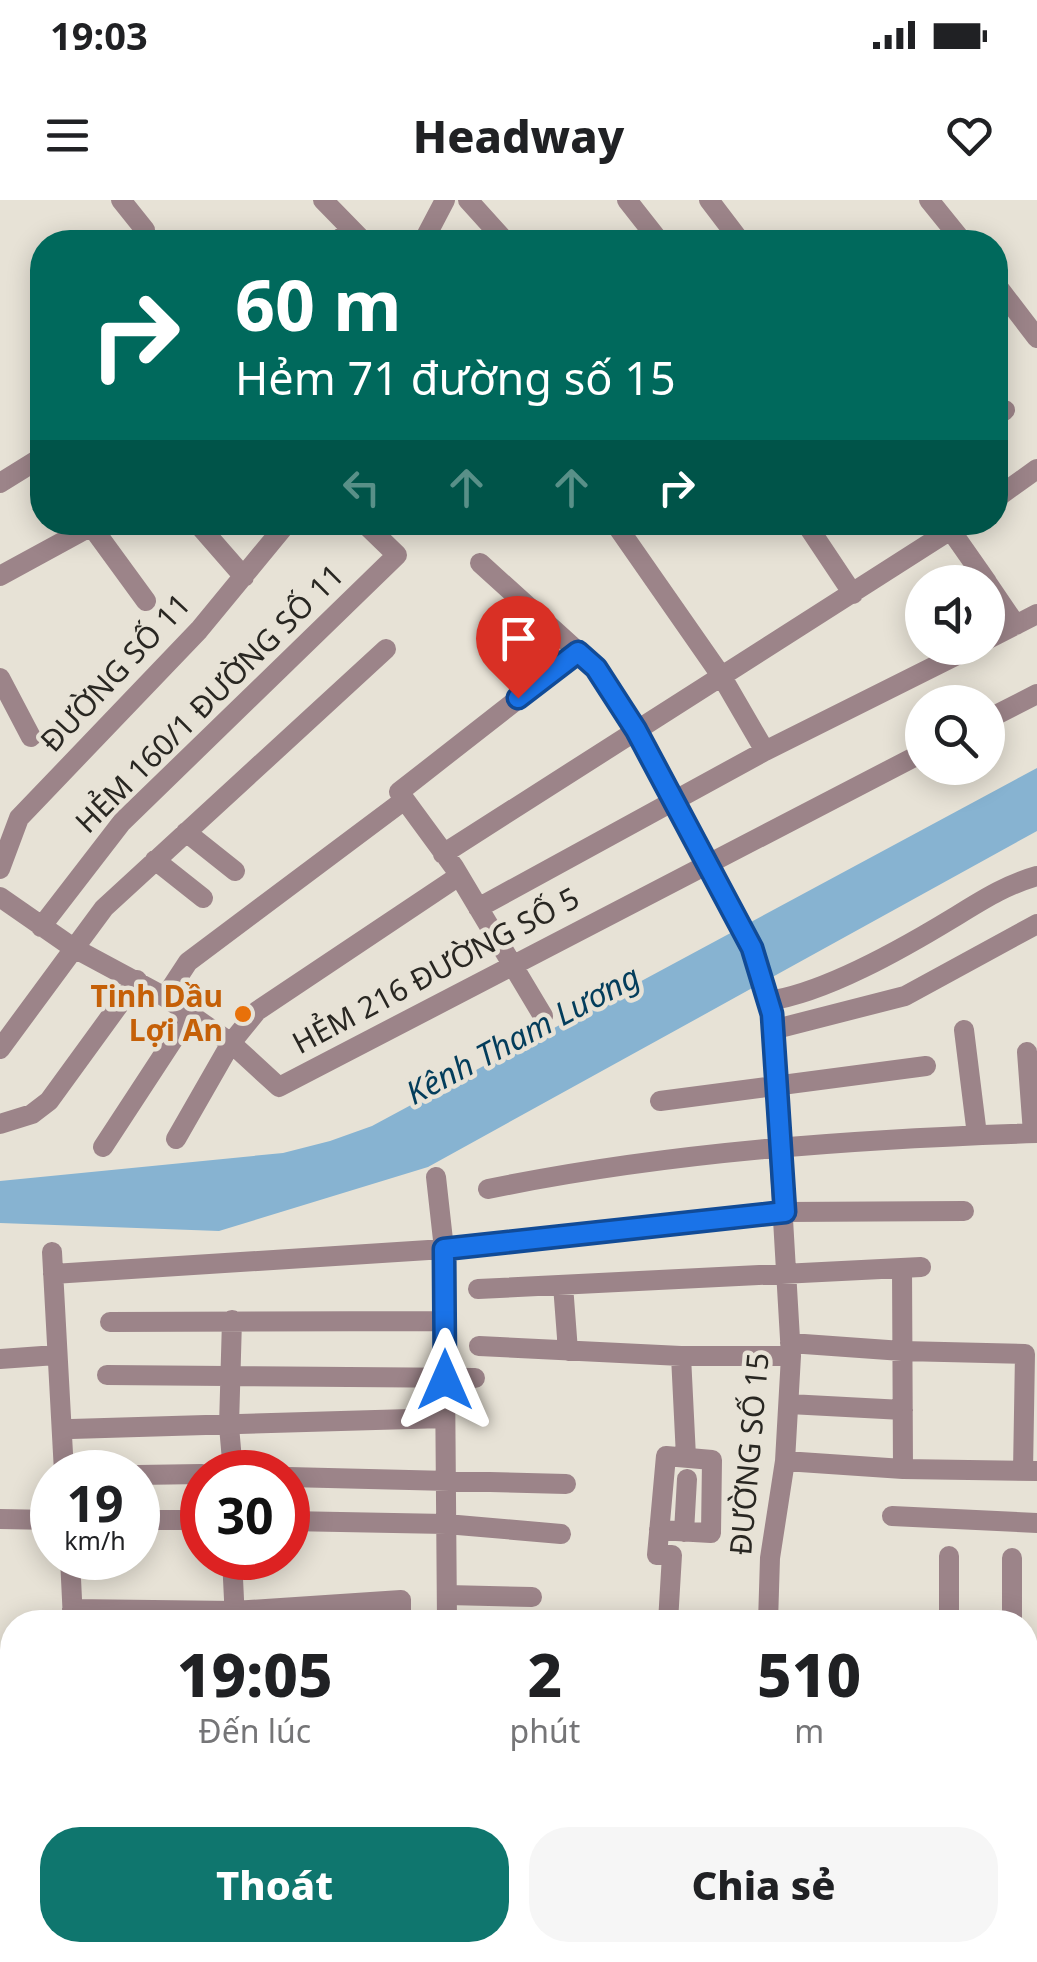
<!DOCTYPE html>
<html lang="vi">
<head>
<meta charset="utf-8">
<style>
	body { margin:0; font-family:"Noto Sans",sans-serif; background:#f6f6f6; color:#202124; height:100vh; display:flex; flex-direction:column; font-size:38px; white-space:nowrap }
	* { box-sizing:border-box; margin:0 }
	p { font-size:32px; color:#757577 }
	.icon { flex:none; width:55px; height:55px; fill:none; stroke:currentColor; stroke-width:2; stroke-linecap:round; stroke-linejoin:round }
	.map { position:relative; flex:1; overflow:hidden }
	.drawer { position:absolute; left:0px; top:1410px; width:1038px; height:352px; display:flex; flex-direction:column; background:#fff; border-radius:40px 40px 0 0; box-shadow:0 5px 25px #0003 }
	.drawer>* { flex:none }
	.top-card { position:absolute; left:30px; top:30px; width:978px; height:305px; border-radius:40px; box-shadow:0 5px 25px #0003; background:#00695c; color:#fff; overflow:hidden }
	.fabs { position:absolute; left:905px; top:365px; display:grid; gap:20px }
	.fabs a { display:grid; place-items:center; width:100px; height:100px; border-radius:50%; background:#fff; box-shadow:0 5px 25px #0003; font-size:50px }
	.speed { position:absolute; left:30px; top:1250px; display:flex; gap:20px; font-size:50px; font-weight:700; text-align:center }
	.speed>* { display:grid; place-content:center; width:130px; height:130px; border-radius:50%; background:#fff; box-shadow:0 5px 25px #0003; line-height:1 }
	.speed small { font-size:25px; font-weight:400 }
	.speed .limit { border:15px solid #d22; background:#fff; color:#111 }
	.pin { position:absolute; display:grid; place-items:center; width:85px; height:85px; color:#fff; margin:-102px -42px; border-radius:50% 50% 50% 0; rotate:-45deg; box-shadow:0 0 10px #0007 }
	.pin .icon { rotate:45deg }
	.me { position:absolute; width:110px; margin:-55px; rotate:0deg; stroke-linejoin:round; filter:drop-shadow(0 0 8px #0008) }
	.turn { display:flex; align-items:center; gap:35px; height:210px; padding:0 40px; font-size:45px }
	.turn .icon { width:130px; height:130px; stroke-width:2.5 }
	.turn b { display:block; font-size:70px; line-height:85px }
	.lanes { display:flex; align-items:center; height:95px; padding:0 40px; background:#0003; justify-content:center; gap:50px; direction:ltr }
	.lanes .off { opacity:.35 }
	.eta { display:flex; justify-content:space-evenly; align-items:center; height:170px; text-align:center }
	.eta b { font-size:60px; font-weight:800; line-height:70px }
	.cta { display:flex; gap:20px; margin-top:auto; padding:20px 40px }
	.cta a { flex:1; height:115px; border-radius:40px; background:#0f766e; color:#fff; font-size:40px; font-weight:800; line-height:115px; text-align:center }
	.cta a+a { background:#f6f6f6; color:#202124 }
	.status { display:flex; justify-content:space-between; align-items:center; height:70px; padding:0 50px; background:#fff; direction:ltr }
	.status svg { height:28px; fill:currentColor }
	header { display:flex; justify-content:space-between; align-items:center; height:130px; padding:0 40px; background:#fff; font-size:45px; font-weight:800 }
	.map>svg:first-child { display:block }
	.water { fill:#87b3d1 }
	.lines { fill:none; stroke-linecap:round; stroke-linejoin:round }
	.canal { stroke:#87b3d1; stroke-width:15 }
	.minor { stroke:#9c8489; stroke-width:20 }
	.route-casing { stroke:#114b97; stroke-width:25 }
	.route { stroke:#1a73e8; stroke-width:18 }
	.food-dot { fill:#e8710a; stroke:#e7e2d6; stroke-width:4 }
	.labels { text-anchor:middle; stroke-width:9; stroke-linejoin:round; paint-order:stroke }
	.street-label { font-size:30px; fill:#292722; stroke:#e7e2d6 }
	.food-label { font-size:30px; font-weight:bold; fill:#c56008; stroke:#e7e2d6; text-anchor:end }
	.water-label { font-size:32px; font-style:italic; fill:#033d5b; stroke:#e7e2d6 }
</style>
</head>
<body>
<div class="status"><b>19:03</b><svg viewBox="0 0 49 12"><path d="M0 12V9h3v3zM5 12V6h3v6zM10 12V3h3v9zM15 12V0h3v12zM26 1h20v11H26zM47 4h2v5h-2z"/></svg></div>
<header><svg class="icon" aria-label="menu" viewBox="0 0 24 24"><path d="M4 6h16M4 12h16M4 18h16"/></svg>Headway<svg class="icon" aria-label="heart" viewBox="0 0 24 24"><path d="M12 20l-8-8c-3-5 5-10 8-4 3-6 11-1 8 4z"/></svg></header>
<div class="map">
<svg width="1037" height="1762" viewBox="0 0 1037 1762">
	<rect width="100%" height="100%" fill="#e7e2d6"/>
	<path class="water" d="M1037,568V631L428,967L219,1031L0,1023V981L283,953L330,941L372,926Z"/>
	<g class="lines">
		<path class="canal" d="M1025,1505H1037
			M0,1547L12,1546"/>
		<path class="minor" d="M121,0L145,30
			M323,0L364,42
			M468,0L506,42
			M627,0L660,42
			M709,0L741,42
			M929,0L963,42
			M335,42L352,30
			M423,42L445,0
			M995,83L1037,138
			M995,217L1005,210
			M0,283L42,257
			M995,299L1037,269
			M196,322L244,377
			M614,322L722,477L765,551
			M805,322L853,394
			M945,322L987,382
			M92,327L146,401
			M480,363L596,468L636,530L752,748L771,814L791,1156L785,1261L770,1358L768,1422
			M0,376L99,322
			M988,384L1016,425
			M988,439L1037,414
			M0,478L31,537
			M988,519L1037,494
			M186,632L235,671
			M443,654L963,322
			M155,660L203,698
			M0,669L19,618L199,430L288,322
			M0,697L72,747L165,797L231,843L279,887L922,553
			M478,708L765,551L971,448
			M41,727L122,622L397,355L363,322
			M165,797L188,762L403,601
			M768,801C825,793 902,749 953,718C981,701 1005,685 1037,676
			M543,816L454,667L399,592L578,452
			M772,830L905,796L1037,724
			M964,830L977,935
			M0,849L104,708L386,449
			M1027,852L1033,933
			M660,901L926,866
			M0,924L32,914L49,901L137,780
			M176,939L231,843L257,811L459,676
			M103,947L190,814
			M436,977L444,1049L447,1422
			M488,989C667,952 854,939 1037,933
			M52,1052L64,1272
			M902,1068L903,1269
			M53,1074L444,1049L785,1012L964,1011
			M563,1085L568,1151
			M478,1089L921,1067
			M232,1120L229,1226L233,1272
			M110,1122L445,1121
			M790,1143L902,1151L1025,1154L1023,1271
			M479,1146L681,1156H791
			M681,1156L686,1257
			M0,1159L56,1155
			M107,1175L475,1178
			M789,1204L903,1210
			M71,1229L445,1218
			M785,1261L903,1269L1037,1271
			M138,1275L202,1274
			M288,1277L566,1284
			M892,1316L1037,1323
			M0,1319L52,1320
			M138,1320H202
			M288,1321L446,1324L561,1334
			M659,1330L711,1333L712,1260L666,1256L657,1355H672L668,1422
			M684,1332L687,1279
			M949,1356V1422
			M70,1358L73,1420
			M232,1358L235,1420
			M1012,1358V1422
			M447,1395L532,1397
			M72,1409L234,1411L401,1400V1419
			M1025,1493H1037
			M0,1511L2,1530
			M1025,1540L1034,1526
			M0,1561H12
			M0,1591L12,1601
			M1025,1639L1037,1647
			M210,1750L227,1762
			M540,1750L553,1762
			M628,1750L641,1762
			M758,1750L771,1762
			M904,1750L910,1762
			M33,1762L43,1750
			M340,1762L351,1750
			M698,1762L710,1750
			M988,1762L996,1750"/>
	</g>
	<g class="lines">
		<g class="route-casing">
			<path id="route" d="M445,1180L444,1049L785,1012L772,814L752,748L636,530L596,468L578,452L518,498"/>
		</g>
		<use href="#route" class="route"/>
	</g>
	<circle class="food-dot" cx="243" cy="814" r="10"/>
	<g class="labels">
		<g class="street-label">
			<text transform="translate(116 473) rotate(-47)" y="10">ĐƯỜNG SỐ 11</text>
			<text transform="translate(210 499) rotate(-45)" y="10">HẺM 160/1 ĐƯỜNG SỐ 11</text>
			<text transform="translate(436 771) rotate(-28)" y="10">HẺM 216 ĐƯỜNG SỐ 5</text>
			<text transform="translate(750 1254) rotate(-85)" y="10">ĐƯỜNG SỐ 15</text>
		</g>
		<g class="food-label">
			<text x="223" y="807">Tinh Dầu<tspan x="223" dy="34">Lợi An</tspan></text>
		</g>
		<g class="water-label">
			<text transform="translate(523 835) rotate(-28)" y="11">Kênh Tham Lương</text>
		</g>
	</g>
</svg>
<div class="fabs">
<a><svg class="icon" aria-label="sound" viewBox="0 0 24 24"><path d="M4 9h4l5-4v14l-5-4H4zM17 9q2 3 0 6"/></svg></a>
<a><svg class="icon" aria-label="search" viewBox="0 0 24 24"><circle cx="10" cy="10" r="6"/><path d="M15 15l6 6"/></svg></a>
</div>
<div class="speed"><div>19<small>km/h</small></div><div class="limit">30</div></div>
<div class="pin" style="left:518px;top:498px;background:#d93025"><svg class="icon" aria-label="arrive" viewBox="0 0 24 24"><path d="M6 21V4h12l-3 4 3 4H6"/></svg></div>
<svg class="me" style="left:445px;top:1180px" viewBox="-20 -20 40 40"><path d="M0-17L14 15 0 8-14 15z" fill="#1a73e8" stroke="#fff" stroke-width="4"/></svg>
<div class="top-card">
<div class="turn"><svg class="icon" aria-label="right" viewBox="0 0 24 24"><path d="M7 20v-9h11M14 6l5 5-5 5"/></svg><div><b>60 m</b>Hẻm 71 đường số 15</div></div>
<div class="lanes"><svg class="icon off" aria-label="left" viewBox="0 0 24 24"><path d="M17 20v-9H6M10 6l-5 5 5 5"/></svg><svg class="icon off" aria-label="ahead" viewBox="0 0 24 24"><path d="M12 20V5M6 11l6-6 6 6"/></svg><svg class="icon off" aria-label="ahead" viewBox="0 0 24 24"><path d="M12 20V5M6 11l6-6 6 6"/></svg><svg class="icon" aria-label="right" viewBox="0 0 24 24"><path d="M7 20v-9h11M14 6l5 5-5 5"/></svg></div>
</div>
<section class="drawer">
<div class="eta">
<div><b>19:05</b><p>Đến lúc</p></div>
<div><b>2</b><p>phút</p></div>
<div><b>510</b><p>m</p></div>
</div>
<div class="cta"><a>Thoát</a><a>Chia sẻ</a></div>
</section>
</div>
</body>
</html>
